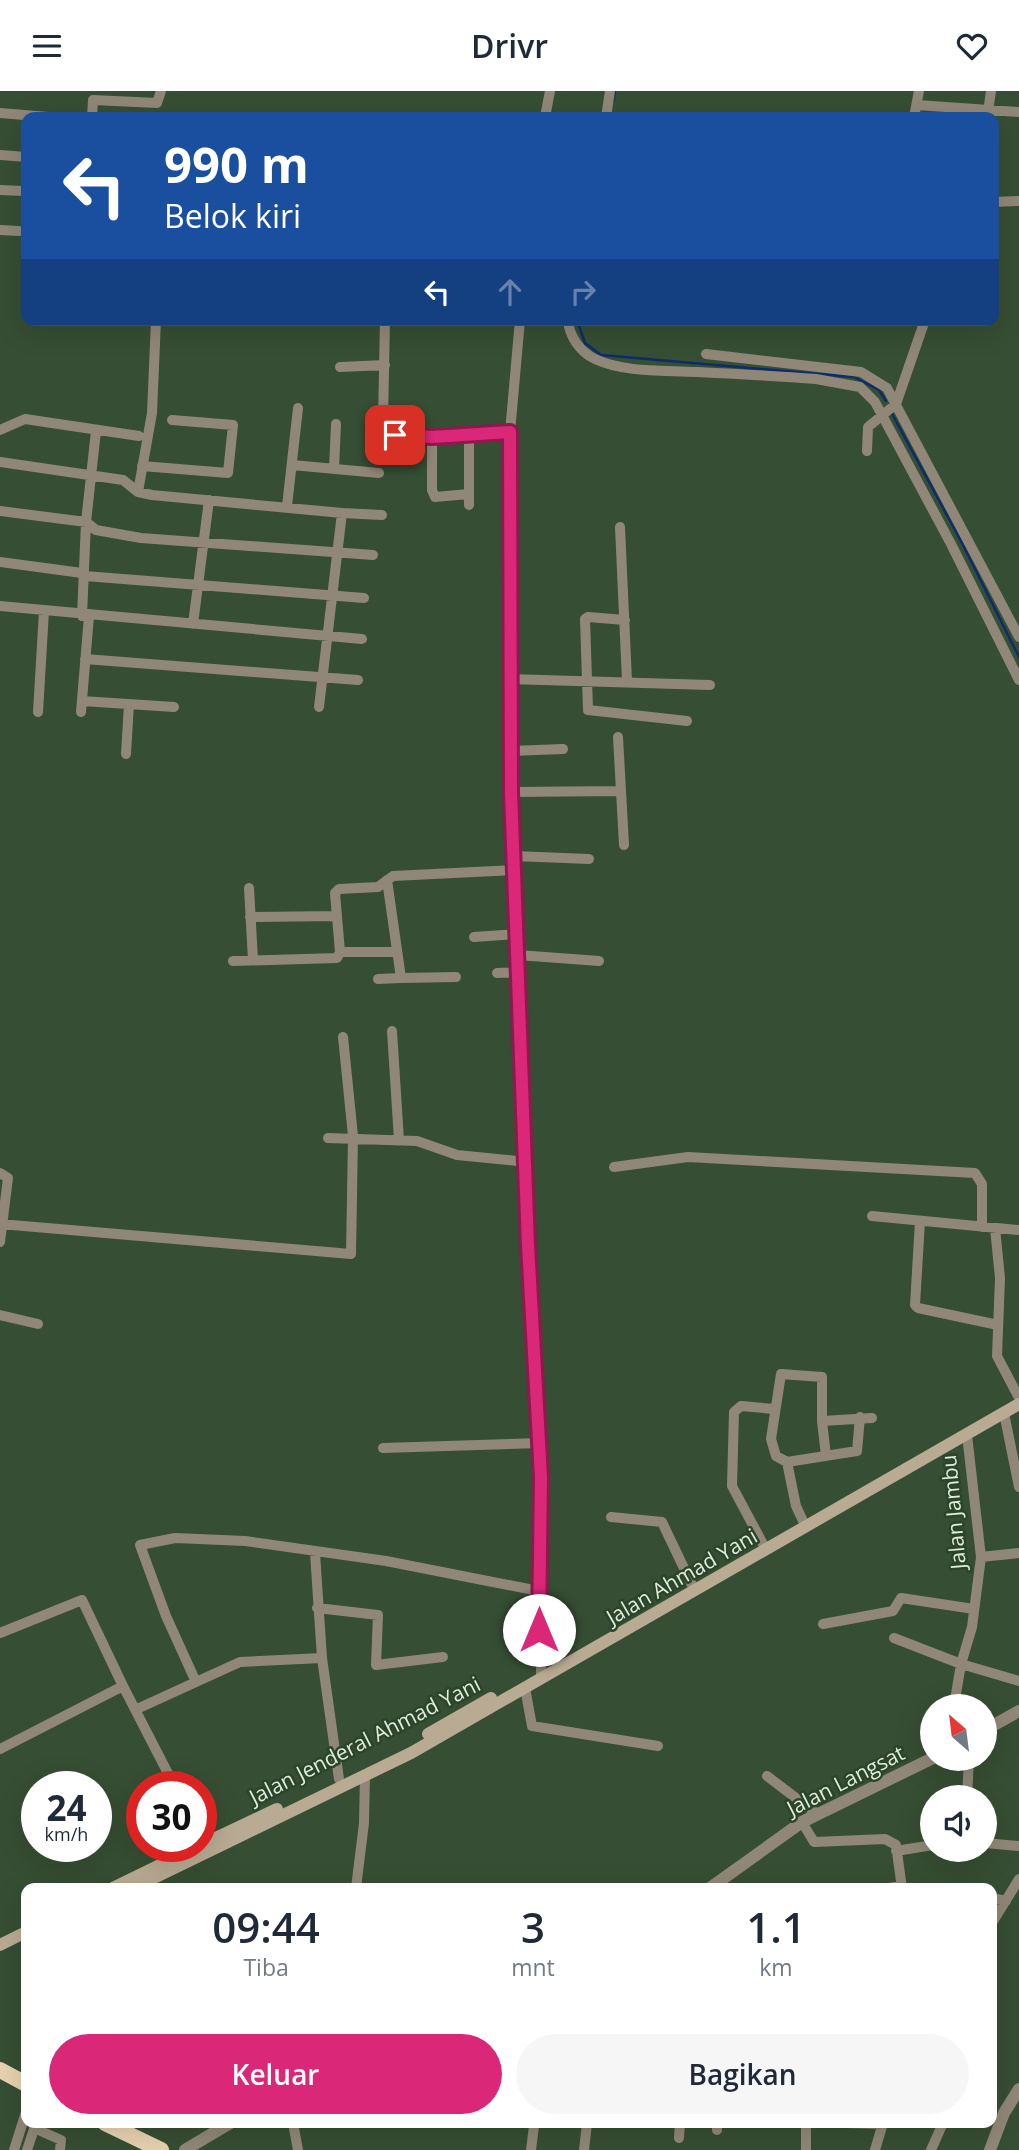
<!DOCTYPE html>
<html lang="id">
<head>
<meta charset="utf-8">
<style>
	body { margin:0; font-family:"Open Sans",sans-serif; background:#f6f6f7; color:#1f2937; height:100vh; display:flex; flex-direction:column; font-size:26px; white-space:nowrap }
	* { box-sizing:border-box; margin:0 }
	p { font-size:23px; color:#747a83 }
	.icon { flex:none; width:38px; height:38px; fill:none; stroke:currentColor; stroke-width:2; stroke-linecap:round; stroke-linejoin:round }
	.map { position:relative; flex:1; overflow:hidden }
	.panel { position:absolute; left:21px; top:1792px; width:976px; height:245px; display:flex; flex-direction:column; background:#fff; border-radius:14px; box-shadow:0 7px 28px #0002 }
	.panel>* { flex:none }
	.top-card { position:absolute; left:21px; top:21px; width:978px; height:214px; border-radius:14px; box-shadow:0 7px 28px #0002; background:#1a4fa0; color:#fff; overflow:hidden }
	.needle { width:46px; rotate:332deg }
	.buttons { position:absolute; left:920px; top:1603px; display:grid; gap:14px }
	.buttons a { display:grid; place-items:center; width:77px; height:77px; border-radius:50%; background:#fff; box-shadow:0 7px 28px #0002; font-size:35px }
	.speed { position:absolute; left:21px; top:1680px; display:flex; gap:14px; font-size:35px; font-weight:700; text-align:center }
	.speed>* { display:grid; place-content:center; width:91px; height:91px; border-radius:50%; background:#fff; box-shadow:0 7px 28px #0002; line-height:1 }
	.speed small { font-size:18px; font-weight:400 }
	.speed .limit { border:10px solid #d22; background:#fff; color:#111 }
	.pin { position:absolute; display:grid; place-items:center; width:60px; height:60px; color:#fff; margin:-30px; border-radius:14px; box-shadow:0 4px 10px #0006 }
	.me { position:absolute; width:77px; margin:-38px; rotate:0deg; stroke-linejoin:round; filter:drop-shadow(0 0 5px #0008) }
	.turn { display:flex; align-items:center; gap:24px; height:147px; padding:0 28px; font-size:32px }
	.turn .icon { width:91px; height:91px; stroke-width:2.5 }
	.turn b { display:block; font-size:49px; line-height:60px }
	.lanes { display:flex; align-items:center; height:66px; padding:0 28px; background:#0003; justify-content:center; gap:35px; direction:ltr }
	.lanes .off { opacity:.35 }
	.eta { display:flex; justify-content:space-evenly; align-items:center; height:119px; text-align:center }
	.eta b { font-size:42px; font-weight:600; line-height:49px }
	.cta { display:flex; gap:14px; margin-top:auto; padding:14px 28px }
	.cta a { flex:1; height:80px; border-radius:42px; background:#db2777; color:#fff; font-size:28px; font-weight:600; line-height:80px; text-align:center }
	.cta a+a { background:#f6f6f7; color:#1f2937 }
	header { display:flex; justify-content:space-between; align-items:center; height:91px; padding:0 28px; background:#fff; font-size:32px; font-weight:600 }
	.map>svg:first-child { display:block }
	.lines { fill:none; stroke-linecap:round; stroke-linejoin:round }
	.stream { stroke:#0b2d6d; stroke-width:2.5 }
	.minor { stroke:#908778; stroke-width:10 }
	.tertiary { stroke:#908778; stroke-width:12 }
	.secondary { stroke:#b9ab93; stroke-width:12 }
	.trunk { stroke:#e6d2b0; stroke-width:16 }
	.route-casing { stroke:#8e194d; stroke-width:18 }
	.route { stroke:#db2777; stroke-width:12 }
	.labels { text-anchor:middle; stroke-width:5; stroke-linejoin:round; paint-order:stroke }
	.street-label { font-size:21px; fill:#dfeddd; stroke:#2c4429 }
</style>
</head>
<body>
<header><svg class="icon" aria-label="menu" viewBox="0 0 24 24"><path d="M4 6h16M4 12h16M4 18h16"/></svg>Drivr<svg class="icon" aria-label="heart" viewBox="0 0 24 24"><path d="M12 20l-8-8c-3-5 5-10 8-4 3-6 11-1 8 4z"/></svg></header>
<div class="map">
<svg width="1019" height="2059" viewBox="0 0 1019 2059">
	<rect width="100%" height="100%" fill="#364e33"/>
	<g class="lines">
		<path class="stream" d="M613,10L615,0
			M577,229L585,252L601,264L854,286L879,299L886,310
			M891,321L961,450L1019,566"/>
		<path class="minor" d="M917,14L1019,21
			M988,21L991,0
			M0,22L48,26
			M92,26L93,9L157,12L161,0
			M545,26L550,0
			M606,26L610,0
			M914,26L919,0
			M0,64L26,66
			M0,99L23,100
			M994,111L1019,110
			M0,139L19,140
			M385,229L383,330L388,339L400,346L510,341
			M520,229L510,341L509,588L528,1154L541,1386V1588
			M553,229L568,230
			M568,229C569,245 580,261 595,268C625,282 664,279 697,281C737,283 777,285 816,288L860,296L875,311L951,453L1019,589
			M706,263L861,281L887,297L1019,546
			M340,276L385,274
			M0,339L25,328L139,345
			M469,344V414
			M432,346V399L435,406L469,403
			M867,360L868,336L896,313L925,229
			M0,371L123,389L138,401L152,404L342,422L319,616
			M292,374L379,382
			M142,375L228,382L233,334L172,329
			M334,378L336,333
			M138,401L152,322L156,229
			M287,415L298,317
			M0,420L86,431L96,439L141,447L373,464
			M342,422L382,424
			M620,436L627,590
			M0,471L82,482
			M85,485L364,507
			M0,515L362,548
			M82,525L86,431L96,340
			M625,529L588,526L585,528L588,619L687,630
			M193,533L209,409
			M85,568L358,589
			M509,588L710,594
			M82,610L174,616
			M38,621L44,520
			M81,621L89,525
			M618,646L624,754
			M511,660L563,658
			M126,663L129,613
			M511,701L620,700
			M514,765L589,768
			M249,797L253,869
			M250,826L337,825
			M474,846L517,843
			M340,861H397
			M518,864L599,870
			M233,870L337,867L340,861L335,802L339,798L378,796L393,785L514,779
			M497,882L518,881
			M401,887L456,886
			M378,888L401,887L387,789
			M392,940L399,1049
			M328,1047L417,1050L457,1064L527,1071
			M614,1076L688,1066L975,1082L982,1093V1136
			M0,1082L8,1087L0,1151
			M872,1125L1019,1139
			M920,1130L915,1214L918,1217L998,1234
			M0,1133L351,1163L353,1045L343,946
			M995,1137L1000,1187L997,1265L1018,1305
			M0,1224L38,1233
			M1004,1322L1019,1396
			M822,1330L872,1327
			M383,1357L539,1352
			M787,1371L857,1360L860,1326
			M611,1426L662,1431L692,1494
			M803,1430L796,1415L787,1371L776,1365L771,1348L781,1283L822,1286V1330L826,1365
			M763,1453L732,1395L734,1321L741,1315L774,1318
			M315,1462L322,1567L339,1688
			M981,1466L1019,1462
			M317,1517L378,1524L376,1574L443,1566
			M823,1533L893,1520L901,1507L974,1518
			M0,1542L82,1509L123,1595
			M894,1547L961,1573L1019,1590
			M196,1591L240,1571L322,1567
			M525,1597L532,1635L658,1655
			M954,1615L961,1573L972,1536L981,1466L967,1344
			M137,1618L196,1591L166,1525L140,1454L175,1447L245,1450L386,1470L539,1500
			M0,1658L123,1595L175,1696
			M767,1685L817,1723
			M967,1706L969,1668
			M802,1731L814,1751L885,1748L896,1754L902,1797
			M985,1752L1019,1755
			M896,1760L933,1754
			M356,1797L364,1732L365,1684
			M888,1797L902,1795
			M992,1807L1006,1810
			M992,1832L1019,1788
			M293,2032L298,2059
			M452,2032H454
			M806,2032V2059
			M846,2032L882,2033
			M34,2037L61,2049L60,2059
			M717,2039V2032
			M679,2047L680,2032
			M14,2059L26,2021
			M27,2059L36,2032
			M531,2059L534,2035
			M584,2059L587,2032
			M875,2059L883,2032
			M931,2059L943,2032"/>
		<path class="tertiary" d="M985,1639L1019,1620
			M710,1797L802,1731L933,1667
			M185,2059L230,2032
			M990,2059L1004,2022L1019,1998"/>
		<path class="secondary" d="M428,1643L491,1607
			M201,1754L277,1718
			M113,1797L199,1755
			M133,1797L411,1662L1019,1313
			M0,1854L26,1841"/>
		<path class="trunk" d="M0,1979L26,1993
			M105,2032L161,2059"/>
	</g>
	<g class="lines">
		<g class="route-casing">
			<path id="route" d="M395,344L432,346L510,341L511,701L528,1154L541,1386L539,1539"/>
		</g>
		<use href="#route" class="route"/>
	</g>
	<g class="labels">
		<g class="street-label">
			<text transform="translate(954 1421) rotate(-95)" y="7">Jalan Jambu</text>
			<text transform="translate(682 1486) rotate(-30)" y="7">Jalan Ahmad Yani</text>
			<text transform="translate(365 1650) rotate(-27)" y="7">Jalan Jenderal Ahmad Yani</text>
			<text transform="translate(846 1690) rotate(-27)" y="7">Jalan Langsat</text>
		</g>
	</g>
</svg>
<div class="buttons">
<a><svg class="needle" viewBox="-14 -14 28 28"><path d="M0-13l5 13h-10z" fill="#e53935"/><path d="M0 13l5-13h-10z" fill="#747a83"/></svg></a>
<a><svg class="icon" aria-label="sound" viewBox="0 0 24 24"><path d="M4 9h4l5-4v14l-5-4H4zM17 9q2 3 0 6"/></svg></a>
</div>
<div class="speed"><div>24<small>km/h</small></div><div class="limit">30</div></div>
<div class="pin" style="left:395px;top:344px;background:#d93025"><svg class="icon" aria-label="arrive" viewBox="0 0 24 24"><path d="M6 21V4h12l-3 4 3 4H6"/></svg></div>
<svg class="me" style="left:539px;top:1539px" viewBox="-20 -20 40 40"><circle r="19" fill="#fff"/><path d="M0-13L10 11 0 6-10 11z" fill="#db2777"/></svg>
<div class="top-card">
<div class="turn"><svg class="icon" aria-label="left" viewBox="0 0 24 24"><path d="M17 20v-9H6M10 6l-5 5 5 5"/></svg><div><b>990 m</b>Belok kiri</div></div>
<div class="lanes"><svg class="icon" aria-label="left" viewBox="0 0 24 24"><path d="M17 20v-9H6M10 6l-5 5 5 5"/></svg><svg class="icon off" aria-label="ahead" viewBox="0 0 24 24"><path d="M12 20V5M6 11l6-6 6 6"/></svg><svg class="icon off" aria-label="right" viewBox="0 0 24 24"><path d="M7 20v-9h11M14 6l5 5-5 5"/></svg></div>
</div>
<section class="panel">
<div class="eta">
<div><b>09:44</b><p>Tiba</p></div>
<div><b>3</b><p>mnt</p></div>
<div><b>1.1</b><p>km</p></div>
</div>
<div class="cta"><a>Keluar</a><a>Bagikan</a></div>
</section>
</div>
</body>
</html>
